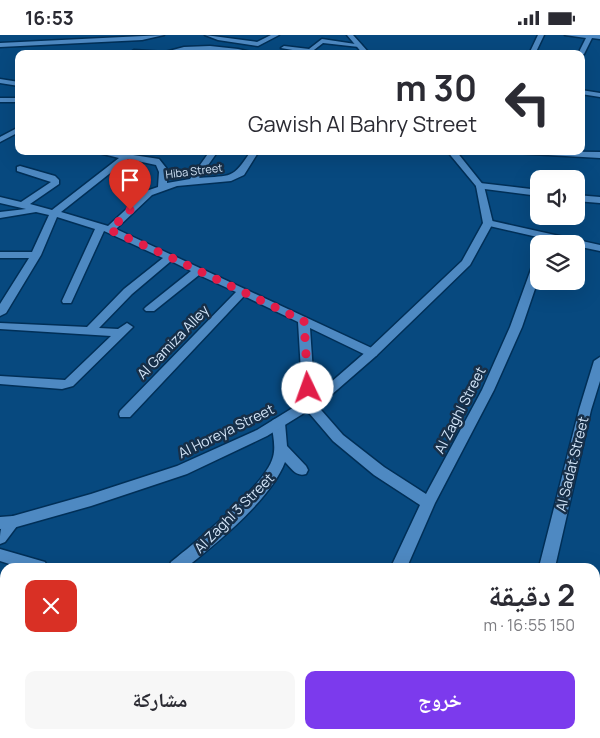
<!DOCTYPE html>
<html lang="ar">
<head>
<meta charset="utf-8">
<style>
	body { margin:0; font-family:Manrope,"Noto Naskh Arabic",sans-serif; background:#f7f7f7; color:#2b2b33; direction:rtl; height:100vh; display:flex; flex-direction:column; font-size:19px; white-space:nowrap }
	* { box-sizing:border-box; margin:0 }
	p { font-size:16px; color:#7c7c81 }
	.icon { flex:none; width:28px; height:28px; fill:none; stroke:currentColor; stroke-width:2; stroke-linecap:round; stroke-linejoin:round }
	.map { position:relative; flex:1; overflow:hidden; direction:ltr }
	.details { position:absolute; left:0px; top:528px; width:600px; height:176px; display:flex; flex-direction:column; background:#fff; border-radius:15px 15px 0 0; box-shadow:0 5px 20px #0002; direction:rtl }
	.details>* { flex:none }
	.top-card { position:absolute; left:15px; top:15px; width:570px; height:105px; border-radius:10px; box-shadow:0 5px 20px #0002; direction:rtl; background:#fff; color:#2b2b33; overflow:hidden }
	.buttons { position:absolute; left:530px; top:135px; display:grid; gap:10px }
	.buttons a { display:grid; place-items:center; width:55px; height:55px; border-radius:10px; background:#fff; box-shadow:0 5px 20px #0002; font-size:25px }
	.pin { position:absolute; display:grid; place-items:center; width:42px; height:42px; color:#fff; margin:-51px -21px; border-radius:50% 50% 50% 0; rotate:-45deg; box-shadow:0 0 5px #0007 }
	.pin .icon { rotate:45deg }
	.me { position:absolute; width:55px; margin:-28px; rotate:357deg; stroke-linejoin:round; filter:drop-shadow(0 0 4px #0008) }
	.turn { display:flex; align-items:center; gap:18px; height:105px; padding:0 25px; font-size:22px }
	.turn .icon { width:65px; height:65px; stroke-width:2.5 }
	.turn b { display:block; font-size:35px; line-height:42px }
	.round { display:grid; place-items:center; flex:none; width:52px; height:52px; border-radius:10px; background:#f7f7f7 }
	.head { display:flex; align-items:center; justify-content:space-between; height:85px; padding:0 25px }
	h1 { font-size:30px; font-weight:700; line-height:38px }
	.action { display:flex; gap:10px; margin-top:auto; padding:10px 25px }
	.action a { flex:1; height:58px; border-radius:10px; background:#7c3aed; color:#fff; font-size:20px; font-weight:700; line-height:58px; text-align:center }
	.action a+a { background:#f7f7f7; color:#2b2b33 }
	.status { display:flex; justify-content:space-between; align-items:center; height:35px; padding:0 25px; background:#fff; direction:ltr }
	.status svg { height:14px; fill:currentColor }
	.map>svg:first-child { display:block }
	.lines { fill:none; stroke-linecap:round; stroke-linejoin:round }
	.minor-casing { stroke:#002f57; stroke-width:3 }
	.tertiary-casing { stroke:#002f57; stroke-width:3 }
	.minor { fill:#4e89c2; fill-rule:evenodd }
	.tertiary { fill:#4e89c2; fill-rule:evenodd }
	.route { stroke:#e11d48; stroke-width:9; stroke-dasharray:0 16.2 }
	.labels { text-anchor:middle; stroke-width:5; stroke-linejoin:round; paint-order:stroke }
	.far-street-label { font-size:11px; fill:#d4e6f9; stroke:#172f48 }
	.street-label { font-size:14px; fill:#d4e6f9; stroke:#172f48 }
</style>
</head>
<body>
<div class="status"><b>16:53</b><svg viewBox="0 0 49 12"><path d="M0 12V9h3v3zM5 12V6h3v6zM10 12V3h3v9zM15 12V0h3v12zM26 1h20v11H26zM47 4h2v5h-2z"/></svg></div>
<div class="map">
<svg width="600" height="703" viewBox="0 0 600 703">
	<rect width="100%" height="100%" fill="#07497f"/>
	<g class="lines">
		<g class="minor-casing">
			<path id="minor" d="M164,0L142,5L0,12V8Z
				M205,0L257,7L271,0H279L258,11L218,5Z
				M538,0H544L535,19H529Z
				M565,0H600V4L592,3L584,19L581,21V19H578L586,3Z
				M322,4L362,10L359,12L323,8L310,18L281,13L284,11L309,14Z
				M210,11L238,14L260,19L196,15L172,19H133L131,17L134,15L165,17L184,12Z
				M0,44L19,47V51L0,48Z
				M581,55L600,58V62L581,59Z
				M0,63H19V67H0Z
				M19,92V97L0,107V102Z
				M91,116L125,118L127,116H137L133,120L159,124L167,134V148L190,144L210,116H218L199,143C232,140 232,145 251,116H259L244,140L231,146L177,151L152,160L116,194L376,315L378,318L376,321H368L310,293L315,368L343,400L384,432L426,459L482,355L510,292L534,226L539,223V242L522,292L494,355L435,468L407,532H391L420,470L374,440L333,406L304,372L303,369L298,287L244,261L130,382H120L119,379L120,376L236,257L199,240L154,276H146L144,274L146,272L191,236L171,226L132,259L99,293L118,294L127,288L133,292L73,351L62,354L0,349V341L65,345L111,301L0,294V288L87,292L124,254L163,223L104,196L72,266L71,268H63L62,266L95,194L57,182L41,220L6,278L0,281V269L29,223H0V217H32L49,180L36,177L0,183V177L26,174L0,168V162L21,167L51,147L17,136V132L20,131L55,141L59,145V149L30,169L52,175L119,123ZM128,124L156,130L159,137L158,152L146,156L108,191L61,177Z
				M510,116L600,117V123L514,118Z
				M480,148L539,155V161L477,153L476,151Z
				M576,160L600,162V168L576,166Z
				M488,185L600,210V216L576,211V209H568L485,190L483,188Z
				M600,322V346L591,375L555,532H539L579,375L594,326Z
				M278,383L283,385L285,388L287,411L306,431L308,435L306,439C296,442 292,434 285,427C271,464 218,507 187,532H169L171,527C195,508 266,450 273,422C276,412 273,399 271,388L273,385Z
				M13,481L18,483L20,487L5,507L0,509C0,497 0,486 13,481Z
				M406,699H424V703H406Z"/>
		</g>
		<g class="tertiary-casing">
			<path id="tertiary" d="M347,0H353L370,19H363Z
				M447,116H456L484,151L493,188L470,230L376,321L330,361L314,372L267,401L187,439L91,471L13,493L0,494V482L13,481L91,459L177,431L257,395L304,366L322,355L368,315L462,226L483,188L476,151Z
				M0,514L45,527L47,532H19L0,526Z
				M600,546V560L595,561V547Z
				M0,558L5,559V573L0,572Z
				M259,699H295L294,703H258Z
				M445,699H525L526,703H446Z"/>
		</g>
		<use href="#minor" class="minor"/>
		<use href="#tertiary" class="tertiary"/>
	</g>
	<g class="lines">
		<path class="route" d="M130,175L110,195L170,222L304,286L308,353"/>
	</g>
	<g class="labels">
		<g class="far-street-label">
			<text transform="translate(194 136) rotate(-7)" y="4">Hiba Street</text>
		</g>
		<g class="street-label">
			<text transform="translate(173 307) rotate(-46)" y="5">Al Gamiza Alley</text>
			<text transform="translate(460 375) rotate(-63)" y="5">Al Zaghl Street</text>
			<text transform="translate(226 396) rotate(-26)" y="5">Al Horeya Street</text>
			<text transform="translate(572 429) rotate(-76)" y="5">Al Sadat Street</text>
			<text transform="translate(234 478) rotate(-45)" y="5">Al Zaghl 3 Street</text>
		</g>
	</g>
</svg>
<div class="buttons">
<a><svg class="icon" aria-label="sound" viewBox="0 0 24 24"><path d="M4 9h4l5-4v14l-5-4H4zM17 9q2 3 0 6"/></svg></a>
<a><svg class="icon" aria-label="layers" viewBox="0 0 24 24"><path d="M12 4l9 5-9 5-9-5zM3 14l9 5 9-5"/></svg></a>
</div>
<div class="pin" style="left:130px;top:175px;background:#d93025"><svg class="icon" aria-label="arrive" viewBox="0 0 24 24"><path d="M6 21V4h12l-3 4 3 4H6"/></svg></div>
<svg class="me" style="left:308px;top:353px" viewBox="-20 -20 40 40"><circle r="19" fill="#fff"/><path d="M0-13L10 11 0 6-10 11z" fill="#e11d48"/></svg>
<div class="top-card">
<div class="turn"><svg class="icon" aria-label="left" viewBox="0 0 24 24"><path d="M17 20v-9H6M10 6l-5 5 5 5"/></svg><div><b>30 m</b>Gawish Al Bahry Street</div></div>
</div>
<section class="details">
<div class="head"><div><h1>2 دقيقة</h1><p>150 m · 16:55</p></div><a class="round" style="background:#d93025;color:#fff"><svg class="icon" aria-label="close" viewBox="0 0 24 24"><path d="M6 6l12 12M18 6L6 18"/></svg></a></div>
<div class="action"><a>خروج</a><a>مشاركة</a></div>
</section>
</div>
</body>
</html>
